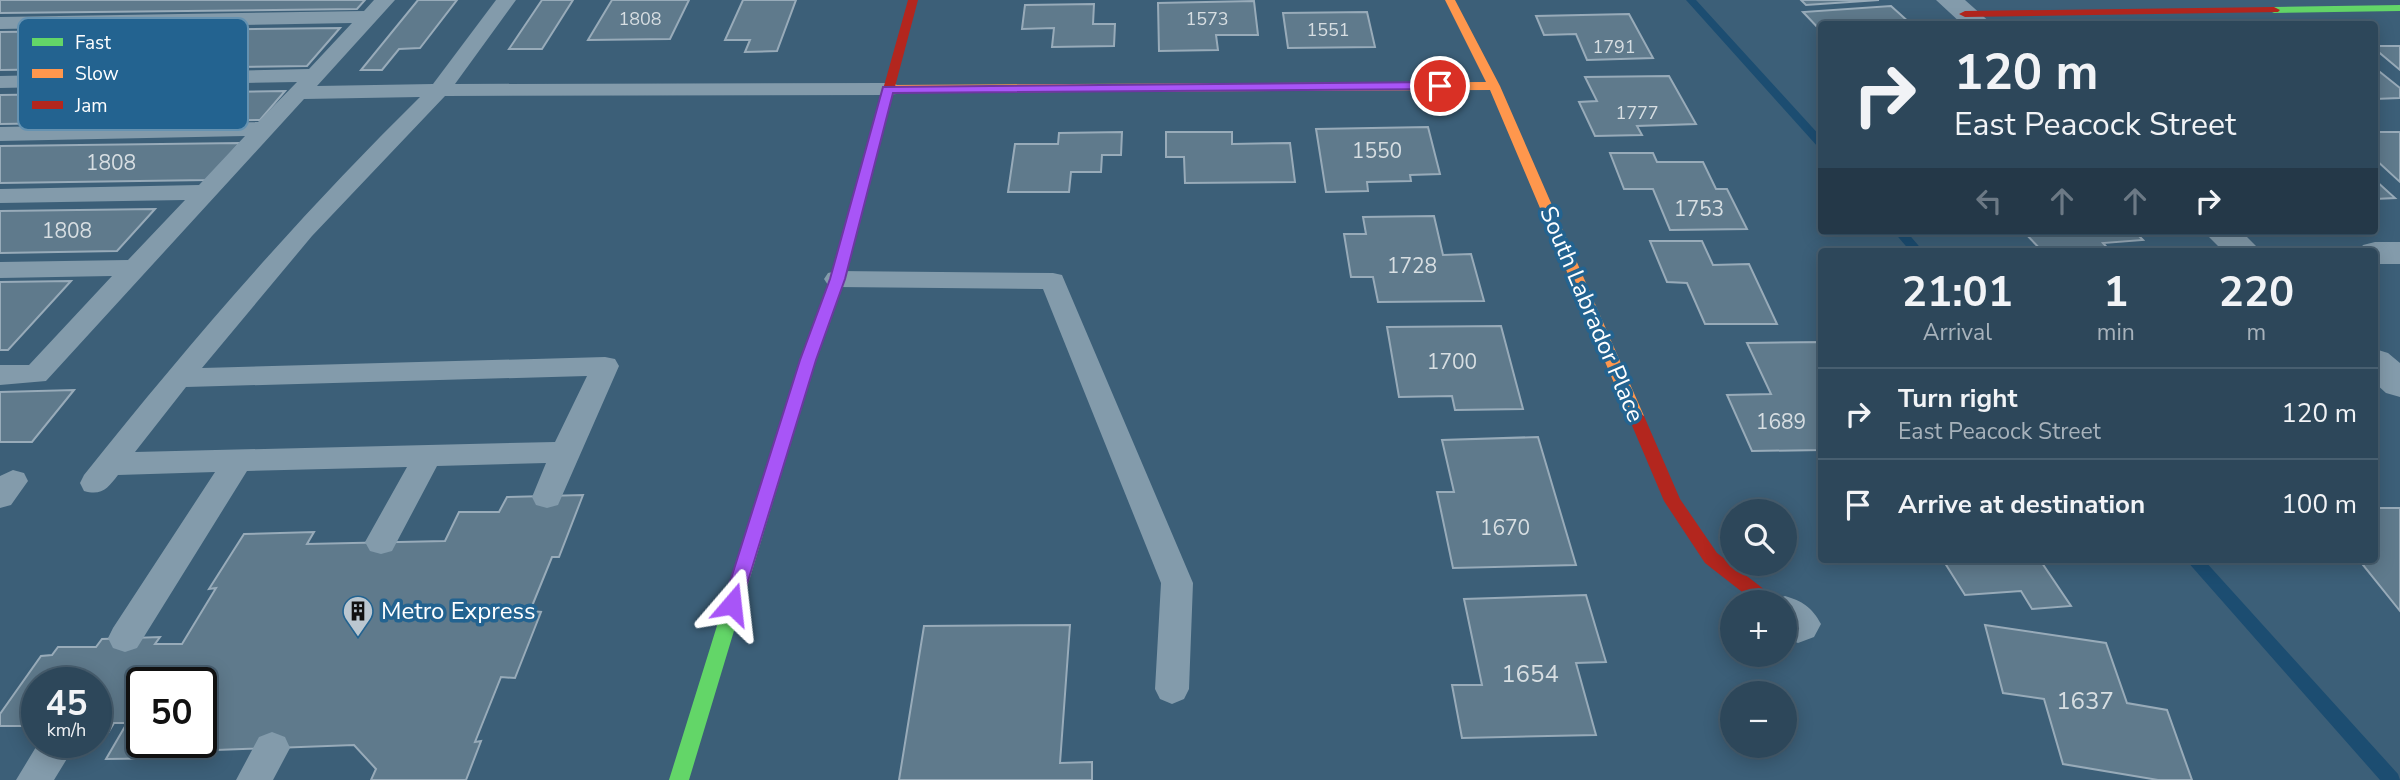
<!DOCTYPE html>
<html lang="en">
<head>
<meta charset="utf-8">
<style>
	body { margin:0; font-family:"Nunito Sans",sans-serif; background:#354e60; color:#f1f3f6; height:100vh; display:flex; flex-direction:column; font-size:26px; white-space:nowrap }
	* { box-sizing:border-box; margin:0 }
	p { font-size:23px; color:#a7b2bb }
	.icon { flex:none; width:38px; height:38px; fill:none; stroke:currentColor; stroke-width:2; stroke-linecap:round; stroke-linejoin:round }
	.map { position:relative; flex:1; overflow:hidden }
	.side { position:absolute; left:1818px; top:248px; width:560px; height:315px; display:flex; flex-direction:column; background:#2d475a; border-radius:7px; box-shadow:0 4px 18px #0003,0 0 0 2px #485f70 }
	.side>* { flex:none }
	.top-card { position:absolute; left:1818px; top:21px; width:560px; height:214px; border-radius:7px; box-shadow:0 4px 18px #0003,0 0 0 2px #485f70; background:#2d475a; color:#f1f3f6; overflow:hidden }
	.controls { position:absolute; left:1720px; top:499px; display:grid; gap:14px }
	.controls a { display:grid; place-items:center; width:77px; height:77px; border-radius:50%; background:#2d475a; box-shadow:0 4px 18px #0003,0 0 0 2px #485f70; font-size:35px }
	.speed { position:absolute; left:21px; top:667px; display:flex; gap:14px; font-size:35px; font-weight:700; text-align:center }
	.speed>* { display:grid; place-content:center; width:91px; height:91px; border-radius:50%; background:#2d475a; box-shadow:0 4px 18px #0003,0 0 0 2px #485f70; line-height:1 }
	.speed small { font-size:18px; font-weight:400 }
	.speed .limit { border:4px solid #111; border-radius:10px; background:#fff; color:#111 }
	.pin { position:absolute; display:grid; place-items:center; width:60px; height:60px; color:#fff; margin:-30px; border:4px solid #fff; border-radius:50%; box-shadow:0 2px 7px #0007 }
	.me { position:absolute; width:77px; margin:-38px; rotate:17deg; stroke-linejoin:round; filter:drop-shadow(0 0 5px #0008) }
	.turn { display:flex; align-items:center; gap:24px; height:147px; padding:0 21px; font-size:32px }
	.turn .icon { width:91px; height:91px; stroke-width:2.5 }
	.turn b { display:block; font-size:49px; line-height:60px }
	.lanes { display:flex; align-items:center; height:66px; padding:0 21px; background:#0003; justify-content:center; gap:35px; direction:ltr }
	.lanes .off { opacity:.35 }
	.eta { display:flex; justify-content:space-evenly; align-items:center; height:119px; text-align:center }
	.eta b { font-size:42px; font-weight:700; line-height:49px }
	ul { padding:0; list-style:none }
	li { display:flex; align-items:center; gap:21px; height:91px; padding:0 21px; border-top:2px solid #485f70 }
	li div { flex:1 }
	li b { display:block; font-size:26px }
	li em { font-style:normal }
	.map>svg:first-child { display:block }
	.lines { fill:none; stroke-linecap:round; stroke-linejoin:round }
	.stream { fill:#1c4d71; fill-rule:evenodd }
	.building { fill:#5f7a8c; stroke:#98abb9; stroke-width:2; fill-rule:evenodd }
	.lane { fill:#839bab; fill-rule:evenodd }
	.street { fill:#839bab; fill-rule:evenodd }
	.fast { fill:#63d668; fill-rule:evenodd }
	.slow { fill:#ff974d; fill-rule:evenodd }
	.jam { fill:#b3261e; fill-rule:evenodd }
	.route { fill:#a855f7; stroke:#6d37a1; stroke-width:2 }
	.labels { text-anchor:middle; stroke-width:7; stroke-linejoin:round; paint-order:stroke }
	.far-number-label { font-size:18px; fill:#d7dee2 }
	.number-label { font-size:21px; fill:#d7dee2 }
	.street-label { font-size:24px; fill:#fff; stroke:#236390 }
	.poi-label { font-size:24px; fill:#fff; stroke:#236390; text-anchor:start }
	.near-number-label { font-size:24px; fill:#d7dee2 }
	.key { fill:#236390; stroke:#6592b1; stroke-width:2 }
	.key-label { font-size:19px; fill:#fff }
</style>
</head>
<body>
<div class="map">
<svg width="2400" height="780" viewBox="0 0 2400 780">
	<rect width="100%" height="100%" fill="#3c5f78"/>
	<g class="lines">
		<path class="stream" d="M1686,0H1696L1822,138V148L1818,147Z
			M1893,231H1906L1924,252H1911Z
			M2186,560H2204L2398,774L2400,780H2380Z"/>
	</g>
	<path class="building" d="M0,0H365L357,9L0,13Z
		M418,0H457L420,48L399,49L382,70H361Z
		M542,0H573L542,49H509Z
		M612,0H689L670,39L588,40Z
		M743,0H796L777,51L745,52L750,40H725Z
		M1801,0H1879L1806,5Z
		M1254,1L1258,35H1216L1218,50L1159,51L1158,3Z
		M1094,4L1093,24H1115L1114,46L1052,47L1054,28L1022,29L1025,5Z
		M1891,6L1911,24H1822V32L1803,12Z
		M1367,12L1375,47L1288,48L1283,13Z
		M1629,14L1653,58L1587,60L1576,34L1544,35L1536,16Z
		M340,28L307,66L0,70V32Z
		M2375,46H2400V70L2375,49Z
		M2375,68L2400,88V98L2375,99Z
		M1669,76L1696,124L1637,126L1642,135L1595,136L1579,102L1597,101L1585,77Z
		M285,91L260,120L0,124V95Z
		M1428,127L1440,174L1410,175L1411,181L1367,182L1368,191L1326,192L1316,129Z
		M1122,132L1121,155H1102L1101,172H1071L1069,192H1008L1015,144H1058L1059,133Z
		M1166,132H1232V144L1290,143L1295,182L1185,183L1184,157H1166Z
		M2375,132H2400V182L2375,159Z
		M240,143L208,180L0,183V146Z
		M1610,153H1653L1657,162H1703L1716,189H1727L1747,229L1670,230L1653,189H1624Z
		M2375,180L2395,198L2375,199Z
		M155,209L117,251L0,253V211Z
		M1434,216L1443,255L1471,254L1484,301L1378,302L1373,277H1351L1344,234H1366L1363,217Z
		M2023,231H2134L2143,240L2103,243L2111,252H2043Z
		M1650,241H1702L1713,265L1749,264L1777,324H1705L1687,283L1667,282Z
		M71,281L8,350H0V282Z
		M1501,326L1523,409L1455,410L1452,396L1399,397L1387,327Z
		M1822,342V450L1752,451L1727,395L1771,394L1747,343Z
		M74,390L32,442H0V392Z
		M1538,437L1576,565L1453,568L1437,492H1454L1442,440Z
		M583,495L559,557H552L530,611L541,612L515,678L501,677L475,742L481,741L466,780H371L376,769L354,745L189,751L185,758L106,759L127,723H114L108,733L96,735V682H37V726H0V714L41,656L52,655L58,647H96L102,639L160,637L155,644H182L216,588L209,589L244,534L314,532L307,544L445,541L459,512H499L507,497ZM142,682H201V742H142Z
		M2375,508H2400V611L2359,560H2375Z
		M1943,560H2040L2071,606L2032,609L2021,591L1965,595Z
		M1586,595L1606,662L1576,663L1596,735L1462,738L1452,685H1482L1464,599Z
		M1070,625L1060,763L1092,762V780H899L924,626Z
		M1985,625L2106,643L2127,703L2167,710L2192,780H2158L2063,764L2044,699L2003,693Z"/>
	<g class="lines">
		<path class="lane" d="M374,0H395L317,86L433,84L496,0H516L455,84L888,83L896,84L899,89L896,94L888,95L445,96L312,236L202,368L605,357L615,359L619,366L558,505L547,508L536,505L532,497L546,463L437,466L392,551L381,554L370,551L365,542L407,467L247,471L137,648L125,652L113,648L108,638L113,628L215,472L118,475C108,488 102,496 84,491L80,483L84,475C189,343 300,215 420,97L304,99L46,381L0,385V365H29L112,276L0,278V262L128,260L185,200L0,203V189L199,185L245,136L0,141V127L258,122L297,82L0,88V76L309,69L352,23L0,29V17L364,11ZM587,376L555,442L135,452L186,387Z
			M837,271L1053,273L1062,275L1193,583L1189,689L1184,699L1172,704L1160,699L1155,689L1161,583L1043,289L837,287L828,285L824,279L828,273Z
			M13,470L24,473L28,481L11,505L0,508V476Z
			M272,732L285,737L290,748L273,780H236L259,737Z
			M39,742L76,744L54,780H16Z"/>
		<path class="street" d="M1936,0H1965L1992,24H1962Z
			M2203,231H2241L2262,252H2224Z
			M2375,242H2400V264H2375V252H2358L2363,245Z
			M2375,349L2388,353L2400,363V397L2386,393L2375,383Z
			M1785,596C1802,601 1812,607 1821,624L1814,637L1798,643L1785,638V602H1769Z"/>
		<path class="fast" d="M2400,5V11L2274,13L2268,10L2274,7Z
			M808,354L816,359L689,780H669L800,359Z"/>
		<path class="slow" d="M1445,0H1455L1500,86L1644,416L1642,420L1636,422L1628,416L1490,90L888,93L882,89L888,85L1486,82Z"/>
		<path class="jam" d="M908,0H918L844,279L816,359L808,364L803,363L800,359L830,279Z
			M2274,7L2280,10L2278,12L1965,17L1959,14L1965,11Z
			M1636,410L1644,416L1680,499L1717,553L1774,597L1777,602H1755L1705,563L1664,501L1628,416Z"/>
	</g>
	<path class="route" d="M1440,82L1445,84V89L893,93L845,279L816,360L741,604L739,609L732,611L726,609L723,604L800,360L830,279L883,87Z"/>
	<defs>
		<g id="building-pin" transform="scale(1.575)"><path d="M0 17L-7.5 6A9.5 9.5 0 1 1 7.5 6Z" fill="#bbc7d0" stroke="#236390"/><path d="M-4-6H4V6H1V3H-1V6H-4ZM-2.5-4.3h1.7v1.8h-1.7ZM.8-4.3h1.7v1.8H.8ZM-2.5-1h1.7V.8h-1.7ZM.8-1h1.7V.8H.8Z" fill="#111"/></g>
	</defs>
	<g fill-rule="evenodd">
		<use href="#building-pin" x="358" y="611"/>
	</g>
	<g class="labels">
		<g class="far-number-label">
			<text x="640" y="25">1808</text>
			<text x="1207" y="25">1573</text>
			<text x="1328" y="36">1551</text>
			<text x="1614" y="53">1791</text>
			<text x="1637" y="119">1777</text>
		</g>
		<g class="number-label">
			<text x="1377" y="158">1550</text>
			<text x="111" y="170">1808</text>
			<text x="1699" y="216">1753</text>
			<text x="67" y="238">1808</text>
			<text x="1412" y="273">1728</text>
			<text x="1452" y="369">1700</text>
			<text x="1781" y="429">1689</text>
			<text x="1505" y="535">1670</text>
		</g>
		<g class="street-label">
			<text transform="translate(1592 314) rotate(67)" y="8">South Labrador Place</text>
		</g>
		<g class="poi-label">
			<text x="381" y="619">Metro Express</text>
		</g>
		<g class="near-number-label">
			<text x="1530" y="682">1654</text>
			<text x="2085" y="709">1637</text>
		</g>
	</g>
	<rect x="18" y="18" width="230" height="112" rx="10" class="key"/>
	<rect x="32" y="38" width="31" height="8" fill="#63d668"/>
	<rect x="32" y="69" width="31" height="9" fill="#ff974d"/>
	<rect x="32" y="101" width="31" height="8" fill="#b3261e"/>
	<g class="key-label">
		<text x="75" y="49">Fast</text>
		<text x="75" y="80">Slow</text>
		<text x="75" y="112">Jam</text>
	</g>
</svg>
<div class="controls">
<a><svg class="icon" aria-label="search" viewBox="0 0 24 24"><circle cx="10" cy="10" r="6"/><path d="M15 15l6 6"/></svg></a>
<a>+</a>
<a>−</a>
</div>
<div class="speed"><div>45<small>km/h</small></div><div class="limit">50</div></div>
<div class="pin" style="left:1440px;top:86px;background:#d93025"><svg class="icon" aria-label="arrive" viewBox="0 0 24 24"><path d="M6 21V4h12l-3 4 3 4H6"/></svg></div>
<svg class="me" style="left:732px;top:604px" viewBox="-20 -20 40 40"><path d="M0-17L14 15 0 8-14 15z" fill="#a855f7" stroke="#fff" stroke-width="4"/></svg>
<div class="top-card">
<div class="turn"><svg class="icon" aria-label="right" viewBox="0 0 24 24"><path d="M7 20v-9h11M14 6l5 5-5 5"/></svg><div><b>120 m</b>East Peacock Street</div></div>
<div class="lanes"><svg class="icon off" aria-label="left" viewBox="0 0 24 24"><path d="M17 20v-9H6M10 6l-5 5 5 5"/></svg><svg class="icon off" aria-label="ahead" viewBox="0 0 24 24"><path d="M12 20V5M6 11l6-6 6 6"/></svg><svg class="icon off" aria-label="ahead" viewBox="0 0 24 24"><path d="M12 20V5M6 11l6-6 6 6"/></svg><svg class="icon" aria-label="right" viewBox="0 0 24 24"><path d="M7 20v-9h11M14 6l5 5-5 5"/></svg></div>
</div>
<section class="side">
<div class="eta">
<div><b>21:01</b><p>Arrival</p></div>
<div><b>1</b><p>min</p></div>
<div><b>220</b><p>m</p></div>
</div>
<ul>
<li><svg class="icon" aria-label="right" viewBox="0 0 24 24"><path d="M7 20v-9h11M14 6l5 5-5 5"/></svg><div><b>Turn right</b><p>East Peacock Street</p></div><em>120 m</em></li>
<li><svg class="icon" aria-label="arrive" viewBox="0 0 24 24"><path d="M6 21V4h12l-3 4 3 4H6"/></svg><div><b>Arrive at destination</b></div><em>100 m</em></li>
</ul>
</section>
</div>
</body>
</html>
